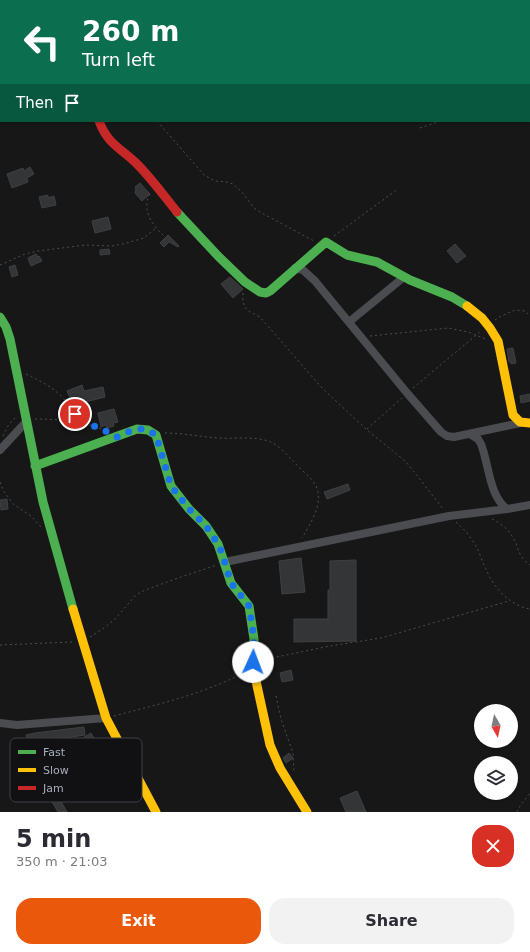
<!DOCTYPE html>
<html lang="en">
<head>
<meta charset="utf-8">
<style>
	body { margin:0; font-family:"DejaVu Sans",sans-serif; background:#f2f2f3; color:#2b2b33; height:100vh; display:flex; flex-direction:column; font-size:15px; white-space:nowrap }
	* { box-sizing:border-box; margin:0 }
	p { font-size:13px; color:#7c7c81 }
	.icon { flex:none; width:22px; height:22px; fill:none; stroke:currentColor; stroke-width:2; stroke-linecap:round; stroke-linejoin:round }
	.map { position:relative; height:812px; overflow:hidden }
	.drawer { display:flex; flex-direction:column; background:#fff; flex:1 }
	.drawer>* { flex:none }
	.guide { position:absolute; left:0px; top:0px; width:530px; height:122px; box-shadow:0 1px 3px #0004; background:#0b6e4f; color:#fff; overflow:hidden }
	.needle { width:26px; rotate:171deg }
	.tools { position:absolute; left:474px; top:704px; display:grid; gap:8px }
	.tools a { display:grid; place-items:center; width:44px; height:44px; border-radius:50%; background:#fff; box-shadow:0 1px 3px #0004; font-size:20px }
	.pin { position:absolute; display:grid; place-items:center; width:34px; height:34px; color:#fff; margin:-17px; border:2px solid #fff; border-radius:50%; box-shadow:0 1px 4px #0007 }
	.me { position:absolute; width:44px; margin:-22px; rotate:2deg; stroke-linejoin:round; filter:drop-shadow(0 0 3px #0008) }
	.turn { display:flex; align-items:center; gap:14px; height:84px; padding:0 16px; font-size:18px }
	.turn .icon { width:52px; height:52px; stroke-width:2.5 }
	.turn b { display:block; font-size:28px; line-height:34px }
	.then { display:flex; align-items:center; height:38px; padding:0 16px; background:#0003; gap:8px; font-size:15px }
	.round { display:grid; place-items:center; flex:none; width:42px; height:42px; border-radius:16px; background:#f2f2f3 }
	.summary { display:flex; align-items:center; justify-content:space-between; height:68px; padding:0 16px }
	h1 { font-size:24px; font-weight:700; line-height:30px }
	.primary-button { display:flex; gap:8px; margin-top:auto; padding:8px 16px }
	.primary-button a { flex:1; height:46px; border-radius:16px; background:#ea580c; color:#fff; font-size:16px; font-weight:700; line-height:46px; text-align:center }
	.primary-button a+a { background:#f2f2f3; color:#2b2b33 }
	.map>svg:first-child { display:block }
	.building { fill:#343537; stroke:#3f4043 }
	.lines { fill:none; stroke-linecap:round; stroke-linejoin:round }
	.path { stroke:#4d4e52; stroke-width:1; stroke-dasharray:2 3; stroke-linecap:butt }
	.street { stroke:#4b4c50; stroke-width:8 }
	.fast { stroke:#4caf50; stroke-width:9 }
	.slow { stroke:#ffc107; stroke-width:9 }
	.jam { stroke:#c62828; stroke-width:9 }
	.route { stroke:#1a73e8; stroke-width:7; stroke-dasharray:0 12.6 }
	.key { fill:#111113; stroke:#3e4045; stroke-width:1 }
	.key-label { font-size:11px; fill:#a8adb8 }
</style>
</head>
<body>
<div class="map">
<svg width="530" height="812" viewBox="0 0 530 812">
	<rect width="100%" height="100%" fill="#171717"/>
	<path class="building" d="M30,167L34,174L27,178L28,182L12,188L7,174L23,168L24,171Z
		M140,183L150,194L142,201L135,193L136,189L135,187Z
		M48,195V198L54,196L56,205L42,208L39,197Z
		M108,217L111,229L95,233L92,221Z
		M168,235L179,246L178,247L169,242L164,247L160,243Z
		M455,244L466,256L457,263L447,251Z
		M109,249L110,254L100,255V250Z
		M36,254L38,257L39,256L42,261L31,266L28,258Z
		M15,265L18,275L12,277L9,267Z
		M230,277L243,289L233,298L221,284Z
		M513,348L516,363L511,364V362H509L507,349Z
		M82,385L84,391L103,387L105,397L89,401L74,407L67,391Z
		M530,394V401L521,403L520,396Z
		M114,409L118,422L113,423L114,426L107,428L106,425L101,427L98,413Z
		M348,484L350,490L327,499L324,492Z
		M7,499L8,509L1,510L0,500Z
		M301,558L305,592L282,594L279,561Z
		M356,560V641L294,642V619H328V590L330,591V561Z
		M291,670L293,680L282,682L280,673Z
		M84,727L85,735L37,742L38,743L29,746L26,735L35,733Z
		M91,733L102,753L54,777L49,768L89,747L84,737Z
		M289,753L293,758L286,763L283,758Z
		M357,791L366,812H346L340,798Z
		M59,798L67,812H58L52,802Z"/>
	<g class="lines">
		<path class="path" d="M71,0L72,1
			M50,1V0
			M529,81L530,80
			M0,105L1,104
			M157,121L204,175L215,181L227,182L233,184L242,192L254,208L260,212L314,241
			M420,128L441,121
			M150,194C141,209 152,225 163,235
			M334,236L398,189
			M0,265L25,254L38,251L86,245L112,246L123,244L144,238L156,228
			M243,293C242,310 247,310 260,317L322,388L367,430L405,461L415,473L444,510
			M495,320L501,316L515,310L525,311L530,316
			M370,336L448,328L468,332L486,339
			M26,374C55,388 63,394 80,422
			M413,388L481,331
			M35,419C59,419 85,421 106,431
			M367,429L402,398
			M165,433C183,433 201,437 220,438C236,439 252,436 268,441C278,444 287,455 294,462C299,468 306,473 311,479C328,497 312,521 302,538
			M3,436L9,424L17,416
			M0,482L3,490L13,504L31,516L41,527
			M492,519C500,523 507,528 512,536C520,548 516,555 530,565
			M456,522C464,529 471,537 476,546C480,553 482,562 486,569C493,587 510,606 530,609
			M90,637L104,628L114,620L136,595L143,591L175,579L217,565
			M0,645L72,642
			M262,660L330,646L381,638L509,601
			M276,696L281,719L293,753L294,773
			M114,716C159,704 204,694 245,672
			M517,812L520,806L530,793"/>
		<path class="street" d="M129,0L131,1
			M92,1L95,0
			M0,33H1
			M295,268L303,270L315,281L407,393L441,432L447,436L454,437L520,423
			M349,322L404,277
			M470,434L478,439L481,444C489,464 489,496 507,509L530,505
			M0,450L26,422
			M225,562L449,516L507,509
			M0,723L17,725L106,718"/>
		<path class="fast" d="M177,212L219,257L245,282L260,292L266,293L270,291L326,242L347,255L377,262L410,280L452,297L467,306
			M0,317L6,327L10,339L43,502L73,609
			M35,466L137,429L148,430L156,435L171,486L189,509L206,526L218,544L231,583L249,606L254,639L253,667L256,681"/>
		<path class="slow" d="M467,306L482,318L490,328L498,341L513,415L520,422L530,423
			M73,609L106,718L156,812
			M256,681L270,745L280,768L307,812"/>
		<path class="jam" d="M99,121C108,145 121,148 137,164C152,179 164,196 177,212"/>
	</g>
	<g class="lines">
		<path class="route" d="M75,414L80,423L98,427L117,437L128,432L141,429L148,430L156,435L171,486L189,509L206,526L218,544L222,553L231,583L249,606L254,638L253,662"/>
	</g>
	<rect x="10" y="738" width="132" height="64" rx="6" class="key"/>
	<rect x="18" y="750" width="18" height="4" fill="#4caf50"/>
	<rect x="18" y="768" width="18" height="4" fill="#ffc107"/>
	<rect x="18" y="786" width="18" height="4" fill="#c62828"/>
	<g class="key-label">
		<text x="43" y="756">Fast</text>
		<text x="43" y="774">Slow</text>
		<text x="43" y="792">Jam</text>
	</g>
</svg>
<div class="tools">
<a><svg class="needle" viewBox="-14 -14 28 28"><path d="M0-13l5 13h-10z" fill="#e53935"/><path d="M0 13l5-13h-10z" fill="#7c7c81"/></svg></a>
<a><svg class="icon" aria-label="layers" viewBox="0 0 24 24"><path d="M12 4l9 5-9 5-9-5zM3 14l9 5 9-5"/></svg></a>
</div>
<div class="pin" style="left:75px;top:414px;background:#d93025"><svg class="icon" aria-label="arrive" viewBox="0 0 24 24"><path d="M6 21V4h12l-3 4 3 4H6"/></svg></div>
<svg class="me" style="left:253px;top:662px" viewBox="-20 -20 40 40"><circle r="19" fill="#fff"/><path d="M0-13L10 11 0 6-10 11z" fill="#1a73e8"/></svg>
<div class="guide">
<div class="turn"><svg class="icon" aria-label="left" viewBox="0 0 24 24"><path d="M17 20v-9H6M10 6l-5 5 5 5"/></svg><div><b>260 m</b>Turn left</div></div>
<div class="then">Then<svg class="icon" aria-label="arrive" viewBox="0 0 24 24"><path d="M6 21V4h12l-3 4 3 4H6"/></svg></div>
</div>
</div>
<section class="drawer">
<div class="summary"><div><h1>5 min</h1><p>350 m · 21:03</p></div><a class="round" style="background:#d93025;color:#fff"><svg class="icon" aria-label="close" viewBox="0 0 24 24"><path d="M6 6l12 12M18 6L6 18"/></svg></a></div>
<div class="primary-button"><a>Exit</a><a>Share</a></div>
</section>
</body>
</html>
